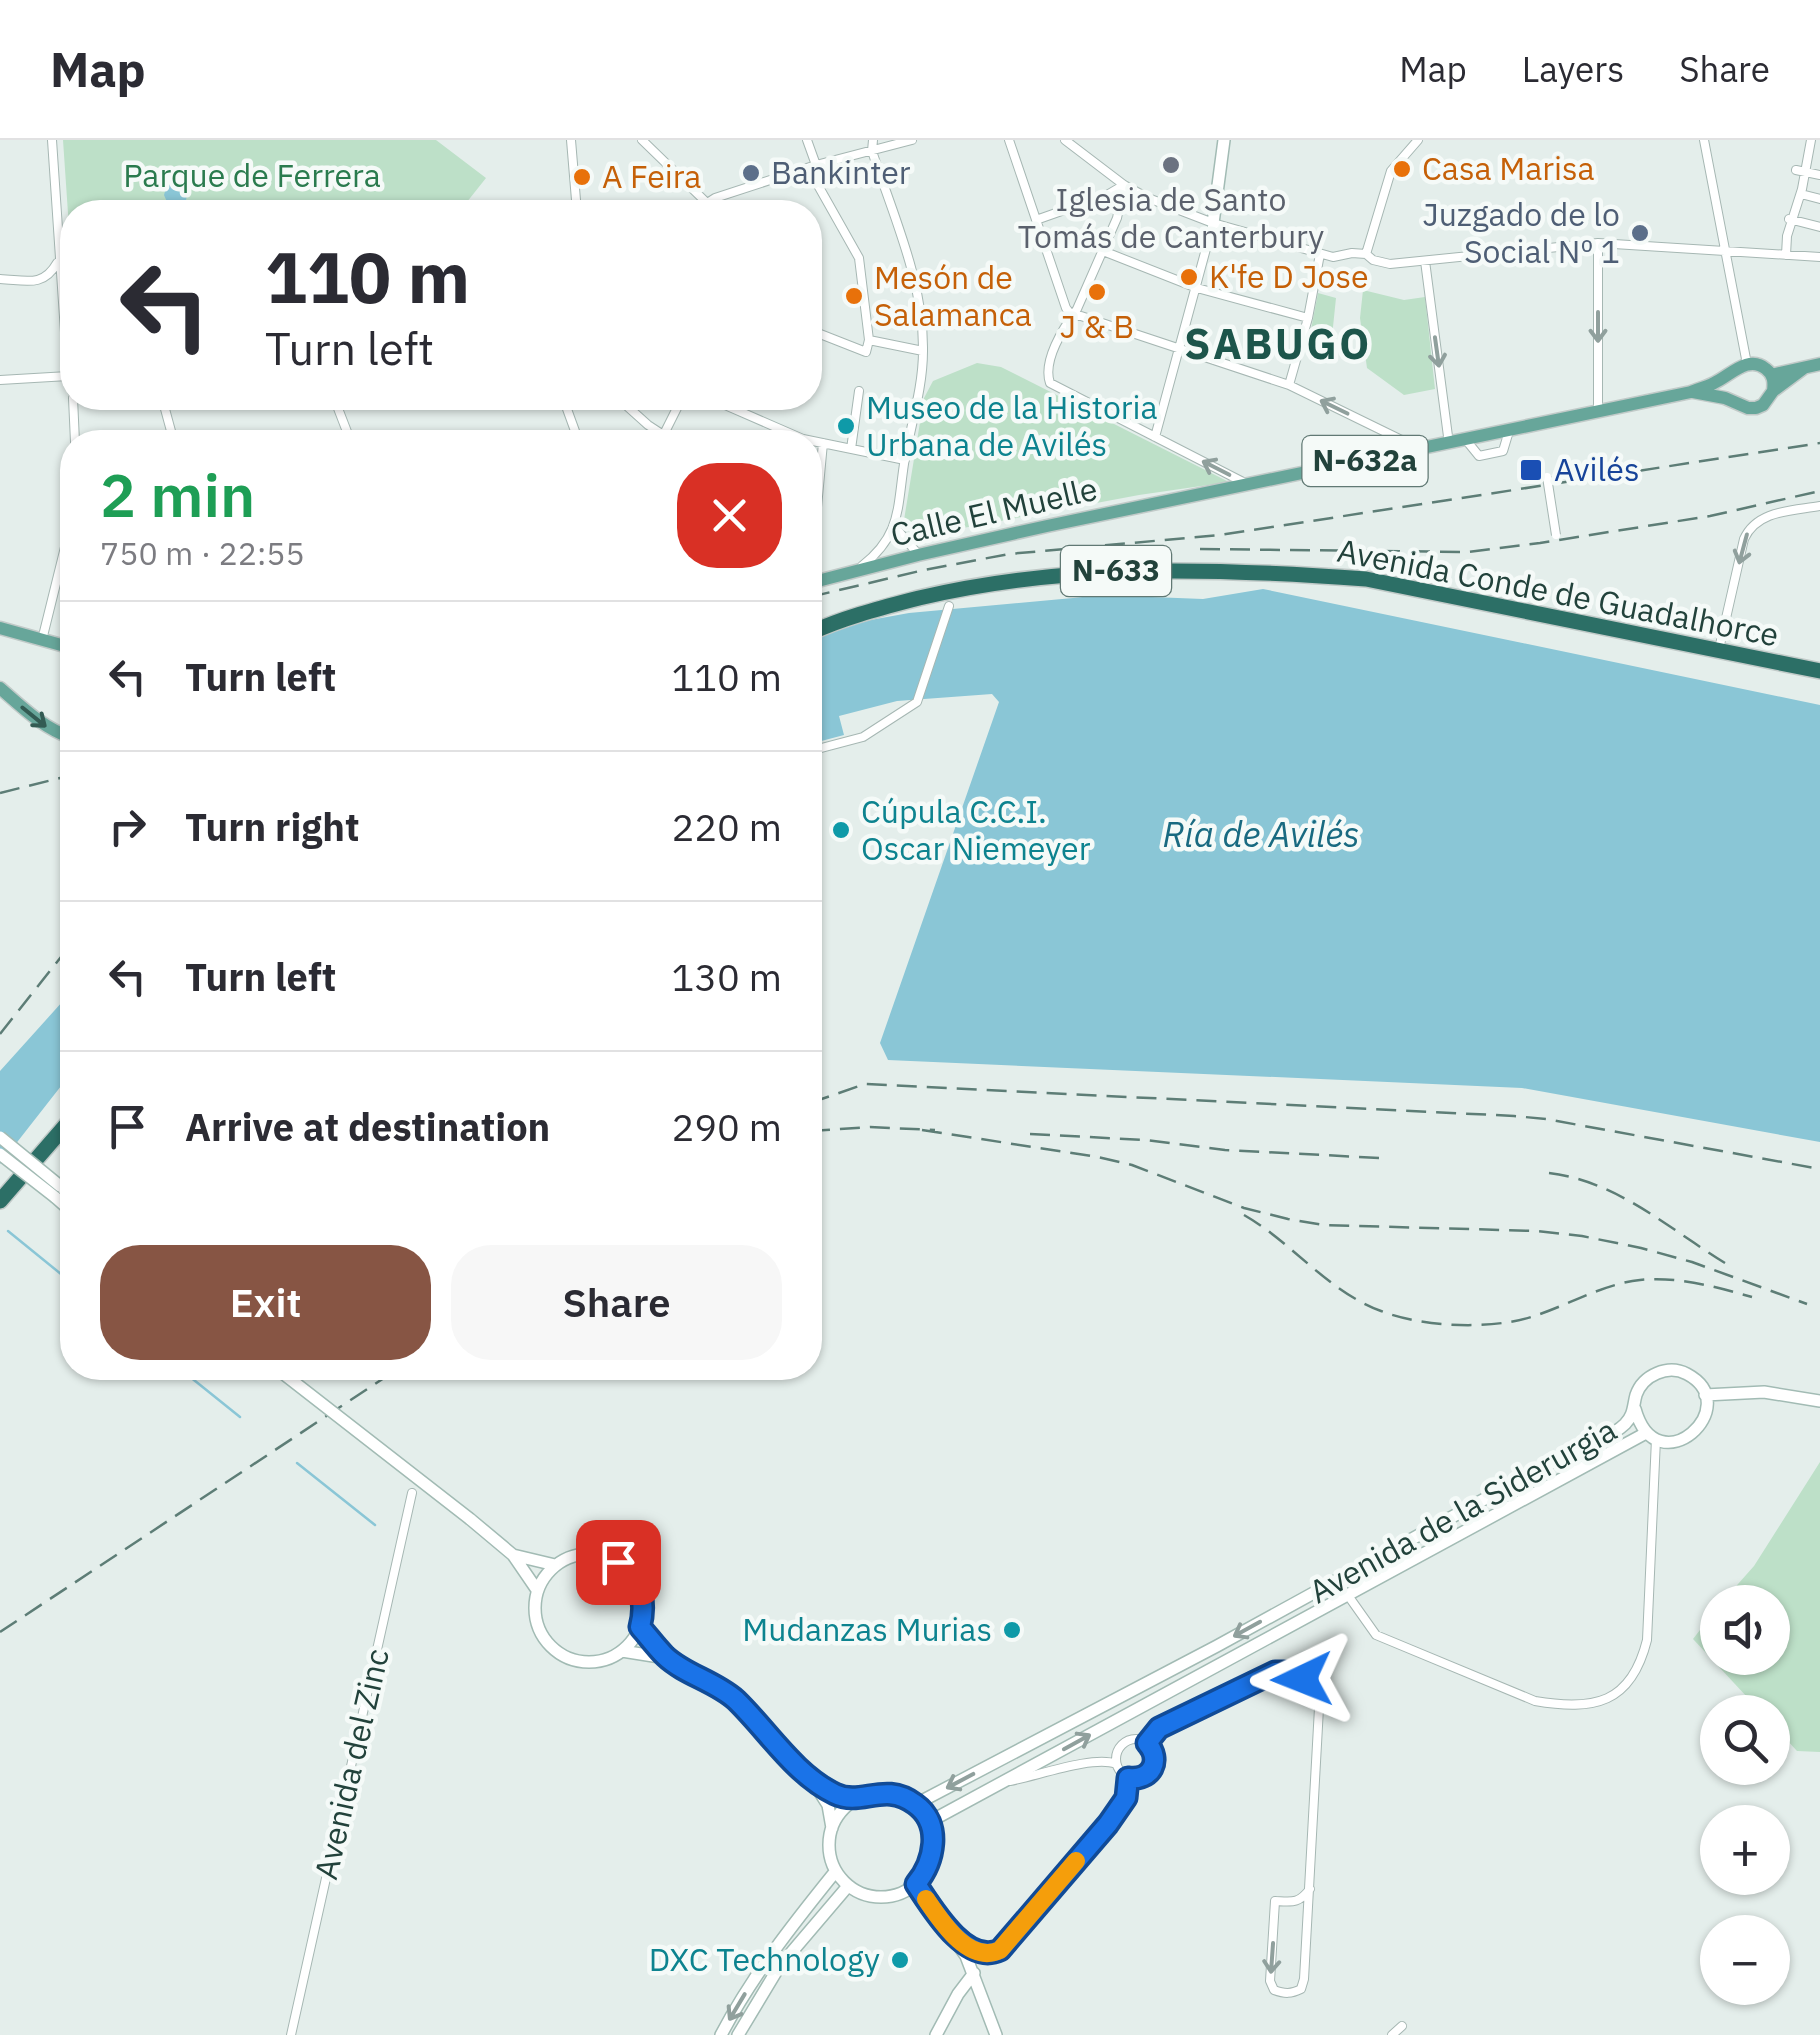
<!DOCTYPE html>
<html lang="en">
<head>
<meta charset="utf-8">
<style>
	body { margin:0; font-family:"IBM Plex Sans",sans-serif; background:#f7f7f7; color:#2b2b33; height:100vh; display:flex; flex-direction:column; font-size:38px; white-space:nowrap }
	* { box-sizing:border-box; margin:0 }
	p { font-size:32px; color:#7c7c81 }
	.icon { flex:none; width:55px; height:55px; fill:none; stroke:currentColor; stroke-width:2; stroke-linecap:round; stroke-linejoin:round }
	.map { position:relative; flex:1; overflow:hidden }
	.side { position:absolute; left:60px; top:290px; width:762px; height:950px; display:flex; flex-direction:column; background:#fff; border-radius:40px; box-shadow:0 2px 8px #0004 }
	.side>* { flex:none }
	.banner { position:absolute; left:60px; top:60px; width:762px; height:210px; border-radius:40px; box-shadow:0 2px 8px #0004; background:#fff; color:#2b2b33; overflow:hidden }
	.fabs { position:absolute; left:1700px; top:1445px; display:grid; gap:20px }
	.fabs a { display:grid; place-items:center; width:90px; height:90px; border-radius:50%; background:#fff; box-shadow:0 2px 8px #0004; font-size:50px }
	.pin { position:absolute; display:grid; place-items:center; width:85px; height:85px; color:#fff; margin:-42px; border-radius:20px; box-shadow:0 5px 15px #0006 }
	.me { position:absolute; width:110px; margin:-55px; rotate:268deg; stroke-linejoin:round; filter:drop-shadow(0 0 8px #0008) }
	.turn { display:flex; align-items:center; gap:35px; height:210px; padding:0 40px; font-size:45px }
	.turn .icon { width:130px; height:130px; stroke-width:2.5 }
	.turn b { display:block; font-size:70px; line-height:85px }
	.round { display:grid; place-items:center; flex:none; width:105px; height:105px; border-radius:40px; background:#f7f7f7 }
	.summary { display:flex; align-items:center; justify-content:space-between; height:170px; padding:0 40px }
	h1 { font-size:60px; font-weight:600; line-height:75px; color:#1e9e55 }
	.button { display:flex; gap:20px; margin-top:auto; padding:20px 40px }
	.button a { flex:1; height:115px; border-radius:40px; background:#875544; color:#fff; font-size:40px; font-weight:600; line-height:115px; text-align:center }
	.button a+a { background:#f7f7f7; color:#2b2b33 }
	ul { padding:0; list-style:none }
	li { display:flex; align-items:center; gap:30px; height:150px; padding:0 40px; border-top:2px solid #e1e1e2 }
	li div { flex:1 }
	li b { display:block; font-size:38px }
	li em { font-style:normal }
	header { display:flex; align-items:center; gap:60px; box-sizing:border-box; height:140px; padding:0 50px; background:#fff; border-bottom:2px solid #e1e1e2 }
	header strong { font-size:48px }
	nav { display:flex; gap:55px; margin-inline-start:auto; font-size:35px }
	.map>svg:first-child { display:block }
	.green { fill:#bde0c8 }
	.water { fill:#8ac6d6 }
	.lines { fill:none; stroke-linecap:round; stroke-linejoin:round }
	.stream { stroke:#8ac6d6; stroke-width:2.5 }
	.street-casing { stroke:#a6b7b3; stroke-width:10 }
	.secondary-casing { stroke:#a2bbb4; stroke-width:14 }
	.primary-casing { stroke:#c1cac8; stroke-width:15 }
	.highway-casing { stroke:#c1cac8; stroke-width:18 }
	.street { stroke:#fff; stroke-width:8 }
	.secondary { stroke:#fff; stroke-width:11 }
	.primary { stroke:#67a69a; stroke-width:12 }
	.highway { stroke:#2c6f66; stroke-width:15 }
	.rail { stroke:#5d7d76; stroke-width:2.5; stroke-dasharray:20 10; stroke-linecap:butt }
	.street-bridge-casing { stroke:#a6b7b3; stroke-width:10; stroke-linecap:butt }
	.secondary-bridge-casing { stroke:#a2bbb4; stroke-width:14; stroke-linecap:butt }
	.street-bridge { stroke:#fff; stroke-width:8 }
	.secondary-bridge { stroke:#fff; stroke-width:11 }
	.oneway { stroke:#90a09d }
	.oneway2 { stroke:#335b53 }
	.route-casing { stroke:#114b97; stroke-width:25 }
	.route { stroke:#1a73e8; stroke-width:18 }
	.slow { stroke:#f59e0b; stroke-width:18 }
	.worship-dot { fill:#6b7280; stroke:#f5faf8; stroke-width:4 }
	.food-dot { fill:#e8710a; stroke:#f5faf8; stroke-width:4 }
	.service-dot { fill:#5c6f8a; stroke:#f5faf8; stroke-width:4 }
	.culture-dot { fill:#0f9aa8; stroke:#f5faf8; stroke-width:4 }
	.transit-dot { fill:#1a4fb4; stroke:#f5faf8; stroke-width:4 }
	.labels { text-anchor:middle; stroke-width:9; stroke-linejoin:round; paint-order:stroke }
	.shield { fill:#f5faf8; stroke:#617974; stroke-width:2.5 }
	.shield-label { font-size:30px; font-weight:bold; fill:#22423b }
	.food-label { font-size:32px; fill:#c56008; stroke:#f5faf8; text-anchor:start }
	.service-label { font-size:32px; fill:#4e5e75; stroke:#f5faf8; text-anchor:start }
	.park-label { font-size:32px; fill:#2a7b4e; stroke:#f5faf8 }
	.worship-label { font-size:32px; fill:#5b616d; stroke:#f5faf8 }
	.culture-label { font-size:32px; fill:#0d838f; stroke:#f5faf8; text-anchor:start }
	.transit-label { font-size:32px; fill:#164399; stroke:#f5faf8; text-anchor:start }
	.street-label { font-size:32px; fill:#22423b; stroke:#f5faf8 }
	.water-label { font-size:35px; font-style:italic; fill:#196a81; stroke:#f5faf8 }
	.district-label { font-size:42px; font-weight:bold; letter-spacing:2.5px; fill:#1d554b; stroke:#f5faf8 }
</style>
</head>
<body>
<header>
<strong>Map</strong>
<nav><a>Map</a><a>Layers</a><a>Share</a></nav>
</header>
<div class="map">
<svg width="1820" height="1895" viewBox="0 0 1820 1895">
	<rect width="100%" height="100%" fill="#e4eeeb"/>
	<path class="green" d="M63,0H436L486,38L459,72H72V132Z
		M1363,150L1404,160L1425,157L1435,249L1404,255L1367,228L1360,178Z
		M1318,153L1336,158L1331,206L1309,200Z
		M977,223L1001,227L1229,342L1139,355L947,391L909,392L904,380L924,258L933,241Z
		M1820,1322V1612L1797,1611L1773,1585L1772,1572H1761L1693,1499L1717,1468L1718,1518H1772V1462H1722L1754,1426Z"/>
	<path class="water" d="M177,36L184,37L189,43L184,72L171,71L164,55L169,38Z
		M1263,449L1820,565V1002L1522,948L888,920L880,903L999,562L992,554L897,561L839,576L844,595L810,604V491L909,473L1073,458L1101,455L1203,459Z
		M72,851V932L0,1024V931Z"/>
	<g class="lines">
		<path class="stream" d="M8,1091L72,1143
			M179,1228L240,1277
			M297,1323L375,1385"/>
		<g class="street-casing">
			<path id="street" d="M52,0L68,236L72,251
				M571,0L577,72
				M642,0L707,63
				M807,0L816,25L815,40L859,118L869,200L866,212L810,190
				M1009,0L1066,168L1072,176
				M1065,0L1124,45L1148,58L1213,83L1333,117L1352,113L1366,114L1373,120L1390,124L1598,103L1820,117
				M1704,0L1747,224
				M1796,30L1820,35
				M1124,45L1117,78L1077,169C1064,187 1042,220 1050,243L1245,343
				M1801,54L1820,59
				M693,72L715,58L816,25L912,0
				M1789,79L1820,87
				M1036,80L1107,55L1124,45
				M1103,111L1197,148L1308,178
				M1366,114L1391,31L1418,0
				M1786,115L1787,96L1802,49L1811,0
				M1425,121L1449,304
				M0,139C25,140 43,148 57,123
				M1073,176H1081L1289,245L1418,308
				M869,200L923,211
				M0,240L68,236
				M1289,245L1308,178L1320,114
				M73,258L75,302
				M162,258L174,302
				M334,258L351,302
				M563,258L579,302
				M618,258L648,285L674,302
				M709,258L803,299L905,320
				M1598,272V103
				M1155,297L1213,83
				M1466,300L1479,316L1503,311L1509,291
				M660,302L682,258
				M851,309L859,251
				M72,352V359
				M895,387L918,414
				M862,426C901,395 897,370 904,324C910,287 923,249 923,211C924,142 893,75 872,11L873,0
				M810,442L823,303
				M42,500L72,379
				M1719,509L1744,399C1757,370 1792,371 1820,366
				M810,611L863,597L917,562L949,466
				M1347,1454L1376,1495L1535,1561C1594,1571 1631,1564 1647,1500L1656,1299
				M1116 1619a20 20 0 1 1 40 0a20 20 0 1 1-40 0Z
				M1147,1603L1159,1588L1261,1538C1290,1527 1312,1537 1319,1568L1304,1839L1301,1849C1291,1854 1285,1854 1274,1850L1270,1841L1275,1761C1293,1762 1298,1764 1310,1749
				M1010,1641C1037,1636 1094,1615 1116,1624
				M955,1795C969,1807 981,1819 1000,1810L1108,1684L1126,1658L1128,1638
				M291,1895L412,1353
				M1392,1895L1402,1886"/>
		</g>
		<g class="secondary-casing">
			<path id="secondary" d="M1213,83L1224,0
				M60,1046L72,1055
				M55,1057L72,1072
				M1705,1255L1764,1252L1820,1261
				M470,1379L513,1415L537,1450
				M535 1468a54 54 0 1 1 108 0a54 54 0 1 1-108 0Z
				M513,1415L555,1425
				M640,1487L666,1518L734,1558L814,1643L828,1665L832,1688
				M622,1511L666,1518
				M818,1645L840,1657L856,1660
				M829 1705a52 52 0 1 1 104 0a52 52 0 1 1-104 0Z
				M916,1664L1217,1506L1563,1316C1583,1307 1609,1299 1625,1284C1634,1275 1633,1266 1636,1255C1643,1235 1668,1224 1687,1234C1747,1266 1657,1348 1635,1269
				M929,1682L1646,1293
				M915,1745L966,1816L996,1895
				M721,1895C752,1836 793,1784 835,1732
				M738,1895L779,1827L848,1746
				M936,1895L958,1854L974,1833"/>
		</g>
		<g class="primary-casing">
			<path id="primary" d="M1771,235L1820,224
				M1693,252L1725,258L1748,268H1756L1763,265L1773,251L1804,228
				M810,443L918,415L1047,386L1691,252C1698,249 1707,247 1714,243C1730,236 1748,214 1766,229C1774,235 1774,243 1773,251
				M0,488L72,508
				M0,548C23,568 43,588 72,598"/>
		</g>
		<g class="highway-casing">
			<path id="highway" d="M810,493C845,477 881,468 919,458C1066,423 1215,428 1366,439L1820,531
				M0,1061L72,978"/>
		</g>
		<use href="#street" class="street"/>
		<use href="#secondary" class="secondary"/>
		<use href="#primary" class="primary"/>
		<use href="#highway" class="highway"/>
		<path class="rail" d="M1200,409L1467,412L1540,403L1710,376L1820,351
			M810,457L924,430L1009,414L1220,395L1820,303
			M0,653L72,635
			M0,894L72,803
			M810,963L865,944L1514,976L1546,979L1820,1029
			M922,990L1098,1017L1132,1025L1244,1068L1288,1079L1324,1085L1537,1091L1582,1096L1641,1108L1692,1122L1807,1164
			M810,991L870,987L935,990
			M1030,994L1146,1000L1225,1010L1380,1018
			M1549,1033C1617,1041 1668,1088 1725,1123
			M1244,1075C1293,1103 1327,1151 1381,1171C1422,1187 1489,1190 1531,1177C1567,1166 1602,1144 1640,1140C1678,1136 1716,1147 1752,1157
			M0,1492L399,1228"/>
		<g class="street-bridge-casing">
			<path id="street-bridge" d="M1547,337L1556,395"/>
		</g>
		<g class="secondary-bridge-casing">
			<path id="secondary-bridge" d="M0,997L60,1046
				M0,1014L55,1057
				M276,1228L470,1379"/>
		</g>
		<use href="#street-bridge" class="street-bridge"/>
		<use href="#secondary-bridge" class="secondary-bridge"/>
	</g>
	<defs><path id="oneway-shaft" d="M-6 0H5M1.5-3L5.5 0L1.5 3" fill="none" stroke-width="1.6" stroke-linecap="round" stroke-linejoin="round" transform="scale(2.5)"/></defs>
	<g class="oneway">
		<use href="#oneway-shaft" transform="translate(1598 187) rotate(90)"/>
		<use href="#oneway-shaft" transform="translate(1437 212) rotate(82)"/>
		<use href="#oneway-shaft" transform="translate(1334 267) rotate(-154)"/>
		<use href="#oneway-shaft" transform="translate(1216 328) rotate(-153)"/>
		<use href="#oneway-shaft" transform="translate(1743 409) rotate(105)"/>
		<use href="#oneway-shaft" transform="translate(1247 1489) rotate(151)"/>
		<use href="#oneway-shaft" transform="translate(1077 1602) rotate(-29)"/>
		<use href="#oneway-shaft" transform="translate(960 1641) rotate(152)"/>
		<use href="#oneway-shaft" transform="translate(1272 1818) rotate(94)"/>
		<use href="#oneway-shaft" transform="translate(737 1867) rotate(121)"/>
	</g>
	<use class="oneway2" href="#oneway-shaft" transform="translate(34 577) rotate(39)"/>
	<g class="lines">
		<g class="route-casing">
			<path id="route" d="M618,1422C640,1439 647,1460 640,1487C648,1496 656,1507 665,1516C685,1535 715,1541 736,1560C768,1591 794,1634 835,1654C862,1667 884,1641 915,1664C943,1684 934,1722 916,1744C932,1768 966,1826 1000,1810L1108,1684L1126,1658L1128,1638C1152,1641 1162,1620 1147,1603L1159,1588L1275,1532H1284L1302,1539"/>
		</g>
		<use href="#route" class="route"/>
		<path class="slow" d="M926,1759C941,1781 969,1825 1000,1810L1076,1721"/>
	</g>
	<circle class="worship-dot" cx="1171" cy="25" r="10"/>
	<g class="food-dot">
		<circle cx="1402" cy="29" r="10"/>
		<circle cx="582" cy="37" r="10"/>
		<circle cx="1189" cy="137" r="10"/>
		<circle cx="1097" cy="152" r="10"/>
		<circle cx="854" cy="156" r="10"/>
	</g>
	<g class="service-dot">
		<circle cx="751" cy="33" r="10"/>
		<circle cx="1640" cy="93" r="10"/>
	</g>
	<g class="culture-dot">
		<circle cx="846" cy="286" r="10"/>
		<circle cx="841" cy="690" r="10"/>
		<circle cx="1012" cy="1490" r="10"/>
		<circle cx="900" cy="1820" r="10"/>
	</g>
	<rect class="transit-dot" x="1519" y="318" width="24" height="24" rx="5"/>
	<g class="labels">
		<g class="shield">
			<rect x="1302.5" y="296" width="125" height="50" rx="8"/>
			<rect x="1061" y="406" width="110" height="50" rx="8"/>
		</g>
		<g class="shield-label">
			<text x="1365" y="331">N-632a</text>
			<text x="1116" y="441">N-633</text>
		</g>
		<g class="food-label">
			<text x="1422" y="40">Casa Marisa</text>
			<text x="602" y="48">A Feira</text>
			<text x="1209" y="148">K'fe D Jose</text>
			<text x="874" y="149">Mesón de<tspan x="874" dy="37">Salamanca</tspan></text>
			<text x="1097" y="198" text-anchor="middle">J &amp; B</text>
		</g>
		<g class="service-label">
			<text x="771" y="44">Bankinter</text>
			<text x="1620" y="86" text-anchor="end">Juzgado de lo<tspan x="1620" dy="37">Social Nº 1</tspan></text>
		</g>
		<g class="park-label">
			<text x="252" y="47">Parque de Ferrera</text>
		</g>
		<g class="worship-label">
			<text x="1171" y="71">Iglesia de Santo<tspan x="1171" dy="37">Tomás de Canterbury</tspan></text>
		</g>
		<g class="culture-label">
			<text x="866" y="279">Museo de la Historia<tspan x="866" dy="37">Urbana de Avilés</tspan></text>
			<text x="861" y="683">Cúpula C.C.I.<tspan x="861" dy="37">Oscar Niemeyer</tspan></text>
			<text x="992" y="1501" text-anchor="end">Mudanzas Murias</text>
			<text x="880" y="1831" text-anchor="end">DXC Technology</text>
		</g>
		<g class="transit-label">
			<text x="1554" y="341">Avilés</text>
		</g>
		<g class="street-label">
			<text transform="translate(994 372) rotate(-13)" y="11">Calle El Muelle</text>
			<text transform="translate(1558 453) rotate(11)" y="11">Avenida Conde de Guadalhorce</text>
			<text transform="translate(1463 1371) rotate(-29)" y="11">Avenida de la Siderurgia</text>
			<text transform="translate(352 1624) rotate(-77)" y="11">Avenida del Zinc</text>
		</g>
		<g class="water-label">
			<text x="1261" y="707">Ría de Avilés</text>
		</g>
		<g class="district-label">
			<text x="1278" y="219">SABUGO</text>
		</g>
	</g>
</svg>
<div class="fabs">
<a><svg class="icon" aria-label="sound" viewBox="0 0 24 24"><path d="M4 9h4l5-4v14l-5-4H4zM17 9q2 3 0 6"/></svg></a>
<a><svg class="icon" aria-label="search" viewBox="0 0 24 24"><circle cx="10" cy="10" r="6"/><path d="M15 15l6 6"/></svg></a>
<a>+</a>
<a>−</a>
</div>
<div class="pin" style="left:618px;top:1422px;background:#d93025"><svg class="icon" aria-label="arrive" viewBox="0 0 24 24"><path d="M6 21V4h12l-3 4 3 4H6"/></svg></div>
<svg class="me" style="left:1302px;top:1539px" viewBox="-20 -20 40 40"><path d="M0-17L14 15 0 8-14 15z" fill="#1a73e8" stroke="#fff" stroke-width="4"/></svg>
<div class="banner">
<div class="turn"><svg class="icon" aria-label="left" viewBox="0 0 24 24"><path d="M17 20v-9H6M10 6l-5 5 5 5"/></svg><div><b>110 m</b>Turn left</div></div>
</div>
<section class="side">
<div class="summary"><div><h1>2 min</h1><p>750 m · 22:55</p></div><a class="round" style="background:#d93025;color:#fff"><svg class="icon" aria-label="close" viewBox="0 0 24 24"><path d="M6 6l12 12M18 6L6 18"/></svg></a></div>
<ul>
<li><svg class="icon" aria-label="left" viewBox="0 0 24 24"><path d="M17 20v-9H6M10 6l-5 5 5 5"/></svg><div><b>Turn left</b></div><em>110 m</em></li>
<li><svg class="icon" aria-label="right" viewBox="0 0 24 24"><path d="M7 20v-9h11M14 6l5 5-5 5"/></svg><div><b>Turn right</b></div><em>220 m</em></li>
<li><svg class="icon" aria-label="left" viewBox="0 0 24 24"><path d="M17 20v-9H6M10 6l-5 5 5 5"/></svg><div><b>Turn left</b></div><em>130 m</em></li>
<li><svg class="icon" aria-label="arrive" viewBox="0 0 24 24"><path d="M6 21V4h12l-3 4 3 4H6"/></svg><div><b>Arrive at destination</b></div><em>290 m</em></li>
</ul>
<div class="button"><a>Exit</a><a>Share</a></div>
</section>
</div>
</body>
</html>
